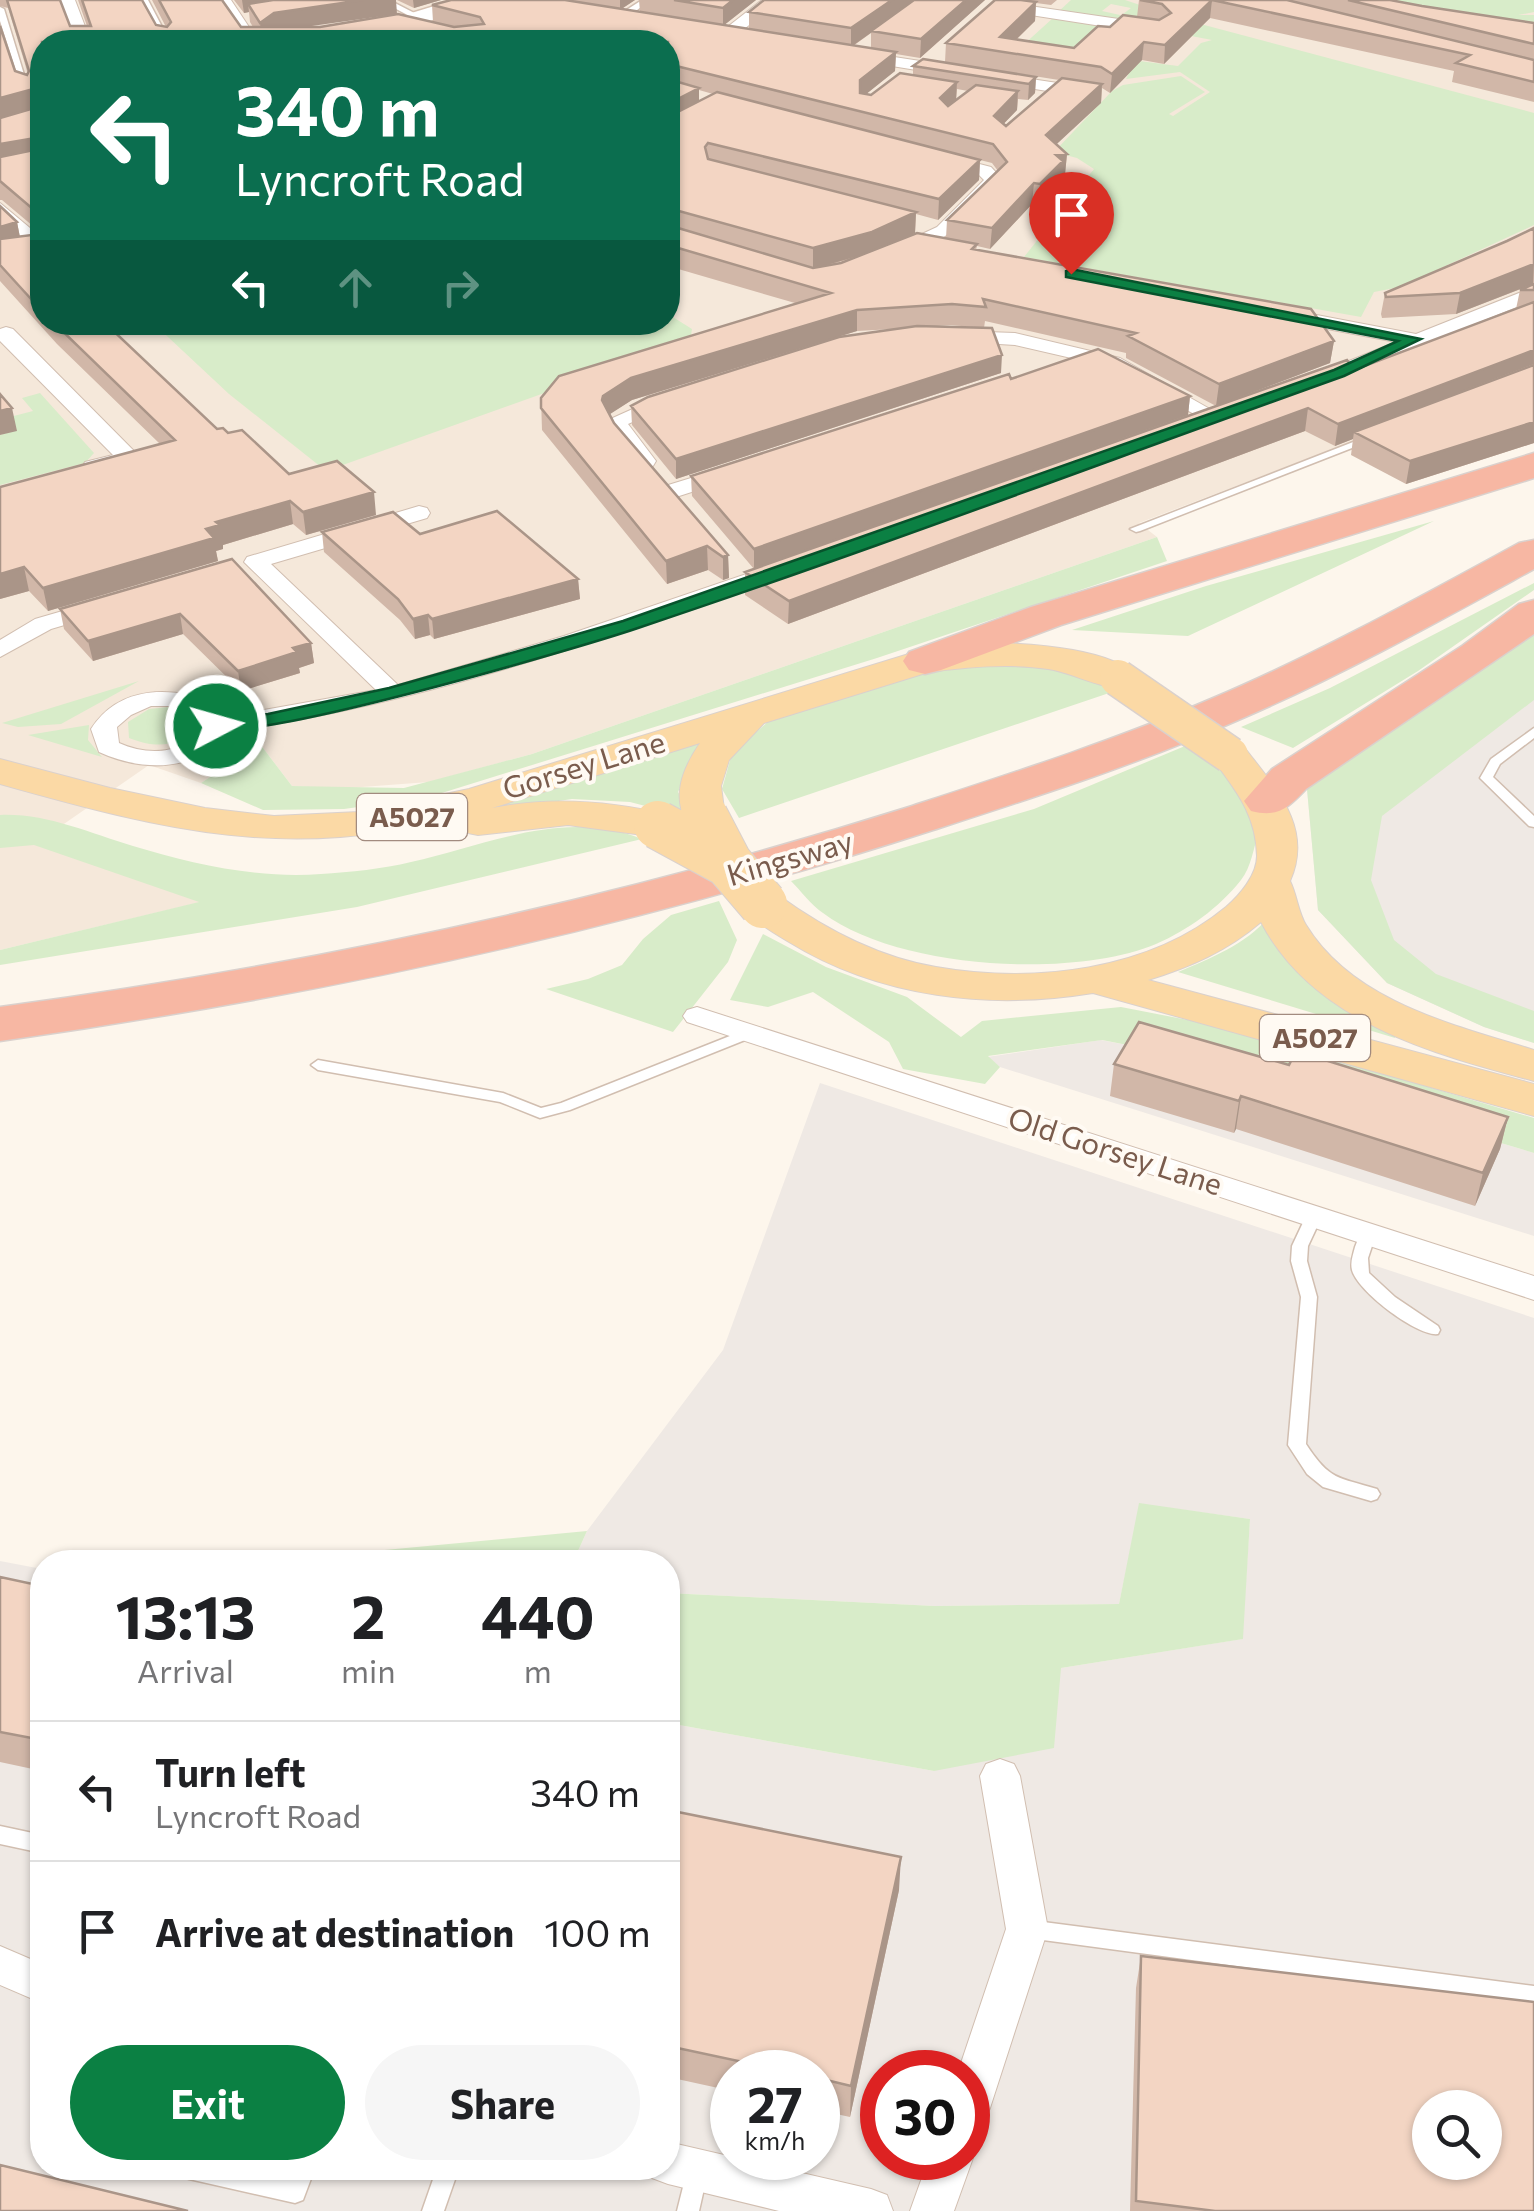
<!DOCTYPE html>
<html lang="en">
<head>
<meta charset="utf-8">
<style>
	body { margin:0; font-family:Commissioner,sans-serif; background:#f6f6f6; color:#202124; height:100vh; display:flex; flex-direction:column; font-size:38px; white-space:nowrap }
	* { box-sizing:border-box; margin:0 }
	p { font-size:32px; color:#757577 }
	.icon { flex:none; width:55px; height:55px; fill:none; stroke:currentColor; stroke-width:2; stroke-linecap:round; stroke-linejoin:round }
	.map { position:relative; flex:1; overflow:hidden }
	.panel { position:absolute; left:30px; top:1550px; width:650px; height:630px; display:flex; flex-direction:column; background:#fff; border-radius:40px; box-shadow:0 2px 8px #0004 }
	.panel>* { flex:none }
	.hud { position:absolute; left:30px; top:30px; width:650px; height:305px; border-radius:40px; box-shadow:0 2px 8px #0004; background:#0b6e4f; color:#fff; overflow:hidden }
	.fabs { position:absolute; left:1412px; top:2090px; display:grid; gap:20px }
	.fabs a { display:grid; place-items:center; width:90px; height:90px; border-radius:50%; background:#fff; box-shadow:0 2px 8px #0004; font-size:50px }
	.speed { position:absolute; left:710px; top:2050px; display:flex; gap:20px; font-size:50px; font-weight:700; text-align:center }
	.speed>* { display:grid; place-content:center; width:130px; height:130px; border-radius:50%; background:#fff; box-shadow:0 2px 8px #0004; line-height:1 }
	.speed small { font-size:25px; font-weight:400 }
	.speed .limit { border:15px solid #d22; background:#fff; color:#111 }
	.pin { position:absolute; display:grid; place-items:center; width:85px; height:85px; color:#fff; margin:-102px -42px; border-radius:50% 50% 50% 0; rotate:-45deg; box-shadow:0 0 10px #0007 }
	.pin .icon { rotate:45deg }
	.me { position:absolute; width:110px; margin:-55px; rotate:84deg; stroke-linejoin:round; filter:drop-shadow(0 0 8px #0008) }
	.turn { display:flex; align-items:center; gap:35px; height:210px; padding:0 40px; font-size:45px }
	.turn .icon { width:130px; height:130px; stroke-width:2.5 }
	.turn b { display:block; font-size:70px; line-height:85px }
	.lanes { display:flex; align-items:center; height:95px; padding:0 40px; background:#0003; justify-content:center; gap:50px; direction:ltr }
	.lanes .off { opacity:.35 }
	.eta { display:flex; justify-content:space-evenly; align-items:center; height:170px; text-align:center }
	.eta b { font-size:60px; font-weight:700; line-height:70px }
	.button { display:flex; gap:20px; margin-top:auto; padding:20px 40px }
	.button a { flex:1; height:115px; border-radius:60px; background:#0b8043; color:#fff; font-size:40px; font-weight:700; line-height:115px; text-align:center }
	.button a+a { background:#f6f6f6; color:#202124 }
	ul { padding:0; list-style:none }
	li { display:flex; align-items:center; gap:30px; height:140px; padding:0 40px; border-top:2px solid #e0e0e0 }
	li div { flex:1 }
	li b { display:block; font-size:38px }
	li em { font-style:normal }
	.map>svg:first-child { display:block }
	.residential { fill:#f5e8da; fill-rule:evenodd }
	.industrial { fill:#efe9e4; fill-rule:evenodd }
	.green { fill:#d8ecc9 }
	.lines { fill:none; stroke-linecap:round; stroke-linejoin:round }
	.lane-casing { stroke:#d1beb0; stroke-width:3 }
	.street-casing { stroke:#d1beb0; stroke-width:2 }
	.secondary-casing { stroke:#d6c0b0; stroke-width:3 }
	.primary-casing { stroke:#dad1cd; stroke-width:2 }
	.highway-casing { stroke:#dad1cd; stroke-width:3 }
	.lane { fill:#fff; fill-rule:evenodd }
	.street { fill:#fff; fill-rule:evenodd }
	.secondary { fill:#fff; fill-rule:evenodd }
	.primary { fill:#fbd9a5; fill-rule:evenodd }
	.highway { fill:#f7b7a3; fill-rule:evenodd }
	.primary-bridge-far1-casing { stroke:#dad1cd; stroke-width:39; stroke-linecap:butt }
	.primary-bridge-casing { stroke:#dad1cd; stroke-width:50; stroke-linecap:butt }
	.primary-bridge-far1 { stroke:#fbd9a5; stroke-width:36 }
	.primary-bridge { stroke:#fbd9a5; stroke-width:48 }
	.wall { fill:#d1b7a8; fill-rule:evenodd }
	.shaded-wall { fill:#aa9588 }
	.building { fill:#f3d5c3; stroke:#aa9588; stroke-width:2.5; fill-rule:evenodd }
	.route { fill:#0b8043; stroke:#07532c; stroke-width:2.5 }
	.labels { text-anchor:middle; stroke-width:8; stroke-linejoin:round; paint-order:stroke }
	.shield { fill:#fffaf3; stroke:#a28b7f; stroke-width:2.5 }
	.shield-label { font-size:28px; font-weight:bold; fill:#7a5c4d }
	.street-label { font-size:30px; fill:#7a5c4d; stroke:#fffaf3 }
</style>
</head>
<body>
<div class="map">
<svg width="1534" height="2211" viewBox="0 0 1534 2211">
	<rect width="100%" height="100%" fill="#fdf6ec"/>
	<path class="residential" d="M0,0H1534V372L1139,523L1157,537L532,754L429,782L335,789L292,786L260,744L201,783L149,765L35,844L201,902L0,950ZM42,42H668V322H42Z"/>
	<path class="industrial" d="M1534,629V1043L1484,1027L1387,983L1318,910L1307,789Z
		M1101,1040L1259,1071L1534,1153V1236L1000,1067L987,1057Z
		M820,1083L1534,1318V2211H0V1561L42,1569V2168H668V1723L934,1771L1061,1668L1242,1639L1250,1519L1140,1504L1119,1604L935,1606L668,1593V1562H573L587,1531L723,1350ZM732,2072H818V2158H732ZM882,2072H968V2158H882ZM1430,2108H1485V2162H1430Z"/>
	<path class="green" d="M1071,0H1125L1188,21L1129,23L1123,14L1131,8L1111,4L1102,11L1120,15L1125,23L1058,12Z
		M1336,0H1534V12L1518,15H1534V32Z
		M1053,18L1100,25L1108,32L1088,52L1074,44L1085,54L1178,66L1201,43L1212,40L1181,34L1193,22L1534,113V225L1400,287L1374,292L1361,317L1024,257L1094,169L1077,158L1054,152L1112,91L1123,85L1181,76L1205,92L1169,114L1173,116L1210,92L1180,72L1126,79L1129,73L1011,56Z
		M668,314L692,329L690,341L326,471L229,394L153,323L668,322Z
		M40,393L94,453L85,463L0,485V435L16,430L6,418L33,411L22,398Z
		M1434,521L1188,636L1072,630L1206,586Z
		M1157,537L1167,561L877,658L429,797L344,809L263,810L201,783L260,744L292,786L404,788L532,754Z
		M1534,583V590L1418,671L1293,748L1241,727L1330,688Z
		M1534,629V700L1382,816L1371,880L1394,940L1436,974L1534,1011V1043L1484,1027L1387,983L1318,910L1307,789Z
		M1048,662L1118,690L739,818L722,789L732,753L770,720L944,665Z
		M139,681L61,724L18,727L2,723Z
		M178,706L199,714L201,730C176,746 157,749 129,738L128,722L149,709Z
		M89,725L88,740L102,757L28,735Z
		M701,739L678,792L688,809L676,814L630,802L572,799L464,815Z
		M1197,741L1237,780L1259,831C1254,846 1251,868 1241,880C1219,908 1188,930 1156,944C1072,979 897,969 823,913C811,905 801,891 791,881L1034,809Z
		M0,815C46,813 89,833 133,846C192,864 259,879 321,874C350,872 383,869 411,862C486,845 566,808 642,839L357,907L0,965V950L199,902L34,845L0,848Z
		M719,901L737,940L728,962L673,1032L546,989L588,979L622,965L643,939L671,915Z
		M1269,917L1394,1032L1395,1038L1178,972C1211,958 1245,945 1269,917Z
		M763,934L826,967L907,997L961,1037L982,1021L1121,1007L1224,1027L1534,1118V1153L1259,1071L1102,1040L988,1056L1000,1067L985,1084L903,1069L889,1042L813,992L768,1007L730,1000Z
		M1139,1503L1250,1519L1243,1639L1061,1668L1054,1748L934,1771L668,1723V1593L935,1606L1119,1604Z
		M587,1531L573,1562H365L374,1551Z"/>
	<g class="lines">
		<g class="lane-casing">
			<path id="lane" d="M140,0H148L170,42H162Z
				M379,0H389L426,19L419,21Z
				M642,0H651L623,20H617V16Z
				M0,7L4,9L29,91L22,89L0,21Z
				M1366,437L1375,439L1140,531L1136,532L1130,529Z
				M1534,728V738L1500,764L1493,777L1534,816V827L1529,826L1480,778L1491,759Z
				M750,1028L757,1033L755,1036L570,1110L540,1118L500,1102L318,1070L311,1065L318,1060L503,1093L541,1108L561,1103Z
				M1314,1211L1322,1216L1308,1246L1307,1261L1317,1297L1306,1444C1330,1481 1338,1477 1377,1489L1380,1494L1377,1499L1371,1501L1323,1487L1307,1474L1288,1445L1301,1297L1291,1261L1292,1246L1308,1212Z
				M1368,1228L1376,1234L1368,1258L1369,1273L1395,1297L1438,1326L1440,1330L1438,1334C1418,1337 1357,1291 1352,1270C1350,1262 1353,1255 1355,1247C1359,1237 1360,1233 1368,1228Z
				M0,1826L42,1835V1853L0,1844Z
				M1028,1920L1534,1986V2006L1028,1938L1021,1936L1018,1929L1021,1922Z
				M697,2160L705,2163L708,2171L699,2211H677L689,2163Z
				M178,2168H234L289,2180L293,2168H315L303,2200L295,2203L189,2179L181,2176Z
				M437,2168H459L444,2211H422Z"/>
		</g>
		<g class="street-casing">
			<path id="street" d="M59,0H75L91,42H75Z
				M215,0H231L259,42H243Z
				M762,0H780L733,38H721V32Z
				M996,1L1153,24L1161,29L1153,34L991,9L988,6Z
				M855,51L953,66L961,71L953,76L849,59L847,56Z
				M998,74L1091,88L1099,93L1091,98L992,82L990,79Z
				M941,154L991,167L1003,180C981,206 929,262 892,256V248L937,227L984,180L979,175L935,163V155Z
				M0,203L42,238V252L35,251L0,218Z
				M1534,287V300L1314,388L1304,382L1307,378L1396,342L1280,320L1270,314L1280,308L1416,334Z
				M6,327L13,329L136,453L139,458L136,463L93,473L85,472L82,467L85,462L113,455L0,341V329Z
				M958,331L1015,333L1120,358L1224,417L1214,423L1207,421L1106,366L1015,345L951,341L948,337Z
				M666,394L673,396L676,400L673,404L628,424L656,461L653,466H637L618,443L606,421Z
				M730,466L741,472L738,477L673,498L662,491L665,486Z
				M419,506L427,508L430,513L427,518L271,564L398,685L564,636L773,565H789L792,570L789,575C603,639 420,705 224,732C197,774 140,771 99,752L91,729C120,684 173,686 218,704L225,717L376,690L244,562L247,557ZM151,706H181L198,714L204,726C185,755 148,756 119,743L117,727L131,715Z
				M97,601L105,603L109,608L105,613L51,629L0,657V640L35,619Z
				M697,1007L1534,1276V1300L687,1022L683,1016L687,1010Z
				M1000,1759L1014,1764L1020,1776L1048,1929L990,2108L983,2123L968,2129V2072H958L1006,1929L980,1776L986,1764Z
				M0,1946L42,1964V2003L0,1985Z
				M668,2142L871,2189L887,2195L893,2211H779L668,2184L652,2178L648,2168H668Z
				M968,2145L973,2158L954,2211H910L929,2158H968Z"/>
		</g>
		<g class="secondary-casing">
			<path id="secondary" d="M454,0H487L484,5C412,27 341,47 266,42L277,35L395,18Z"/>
		</g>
		<g class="primary-casing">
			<path id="primary" d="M999,643C1032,644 1117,649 1137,678L1132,686C1104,693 1076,673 1048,669C1009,663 969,667 929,672L764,723L729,760L721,786L725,817L719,826L704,829L689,826C670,798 683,768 700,743L492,808C553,796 613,801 673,816L679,825L673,834L658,837L568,825L478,835L463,832L457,823L462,816C289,862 167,831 0,784V759L110,788L205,808L274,816L359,812L469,789L912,653Z
				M1230,743L1244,747C1275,788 1314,827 1290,881C1297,895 1298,912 1306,925C1353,1002 1454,1025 1534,1050V1081C1433,1054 1313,1022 1261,922C1227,951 1190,967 1148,980L1534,1084V1116L1093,993C990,1010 880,998 789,942C772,932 753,921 741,904L748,895L763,891L778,895C826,930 878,957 936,967C1033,984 1149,971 1226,907C1240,895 1257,875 1257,856C1256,812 1234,789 1210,755L1216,747Z"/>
		</g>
		<g class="highway-casing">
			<path id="highway" d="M1534,453V478L1061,625L941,670L925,674L909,670L903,661L909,652L1031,607Z
				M1534,540V569C1439,621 1344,674 1245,717C1144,762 1038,796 933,830C628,929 317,996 0,1041V1007C309,965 611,901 909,807C1010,774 1113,741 1211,699C1317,654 1418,598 1519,543Z
				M1534,600V634L1306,789C1288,808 1278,818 1251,811L1244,801L1272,769L1462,646L1519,604Z"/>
		</g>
		<use href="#lane" class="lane"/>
		<use href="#street" class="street"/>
		<use href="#secondary" class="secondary"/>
		<use href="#primary" class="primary"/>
		<use href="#highway" class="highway"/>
		<g class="primary-bridge-far1-casing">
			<path id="primary-bridge-far1" d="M1118,678L1230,755"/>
		</g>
		<g class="primary-bridge-casing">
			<path id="primary-bridge" d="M704,817L728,863L763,904
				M658,825L728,863"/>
		</g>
		<use href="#primary-bridge-far1" class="primary-bridge-far1"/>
		<use href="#primary-bridge" class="primary-bridge"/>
	</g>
	<path class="wall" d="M0,0H60L70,26H87L78,0H142L156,25L166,27L152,0H222L241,27H253L250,22L249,12L244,13L234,0H396L308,27L433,22L432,5L451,0H635L621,9L640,12L639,0H756L724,25L749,29V12L764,0H985L920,58L896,54L895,71L866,94L871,95L913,75V66L1036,77L1035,93L1028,100L1018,99L1017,110L1003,124L1006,126L1059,80L945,62L946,43L995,0H1057L1051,5L1036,3L1035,21L1016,40L1074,48L1110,27L1137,17L1139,0H1390L1422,6L1534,23V102L1452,82L1454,71L1210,18L1164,64L1142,60L1110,93L1102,88L1101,103L1056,144L1067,154L1065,174H1062L1061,181L1038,205L1032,204L990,249L977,246L976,250L1334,341L1330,363L1216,406L1126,358V353L985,321L984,328L1001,373L676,479L632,425L631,406L894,329L857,331L632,400L609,414L614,423L728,555L729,578L723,580L708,570L667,584L542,430L541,398L795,303L668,266V42H42V322H104L217,429L228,433L289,474L376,515L306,535L293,524L223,545V549L216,551L218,561L48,611L29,591L0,599V487L160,444L57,344L0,281V206L17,222L20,237L40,234V232L2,200H0V26L15,71L27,75L28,74L8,8L0,6ZM871,33V48L853,46ZM957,89L968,91L956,100ZM699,90L713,94L699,101ZM980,160L992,163L998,171L947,220L946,238L895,242L915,233L916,214L938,220L979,180ZM860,256L841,263L825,266ZM951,325L982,328L936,326Z
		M397,0H441L414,8Z
		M1534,228V443L1406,484L1351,455L1353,439L1335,446L1305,431L788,624L745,595V572L754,569L692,496L691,476L1011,379L1190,396L1188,415L1354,370L1516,309L1520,290L1534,284L1456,314L1382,318L1381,314L1385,293L1507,241Z
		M322,532L420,534L578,579L580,599L434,639L430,635L415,639L400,620L324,552Z
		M232,559L311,643L314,663L299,668L300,673L241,691L183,634L93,661L64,629L60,609Z
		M1114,1064L1289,1065L1508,1117L1500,1149L1475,1206L1236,1129L1234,1133L1110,1096Z
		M0,1577L42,1586V1771L0,1762Z
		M668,1810L899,1890L850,2117L818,2110V2072H732V2091L668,2077Z
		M1141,1956L1534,2211H1130L1136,1988Z"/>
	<path class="shaded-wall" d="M242,0H324L248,4L249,12L244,13Z
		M363,0H396L397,14L276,31L262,41L260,23L274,13Z
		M413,0H441L414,8Z
		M620,0H635L620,10Z
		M733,0H756L723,26V8Z
		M892,0H917L851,47V28Z
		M966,0H985L920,58L921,39Z
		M1212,0L1210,18L1164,64L1165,45Z
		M1036,2L1035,21L1003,52L1000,37Z
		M1144,42L1142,60L1110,93L1112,74Z
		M896,52L895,71L860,99V80Z
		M1036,77L1035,93L1028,100L1029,84Z
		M957,82L956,101L940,117V98Z
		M1102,84L1101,103L1045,155L1046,135Z
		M41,87L42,106L0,118V98Z
		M699,88V107L668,124V104Z
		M1018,91L1017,110L993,135L994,116Z
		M41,137L42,147L0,164V144Z
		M1067,154L1065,174H1062L1061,181L1038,205L1040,184L1056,155Z
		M980,160L979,180L938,220L939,199Z
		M1034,183L1032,204L990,249L992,228Z
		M916,212L915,233L872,252L813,269V248Z
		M17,222L21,243L0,249V227Z
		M1534,264L1533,284L1456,314L1460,293Z
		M857,310V331L632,400L604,418L602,400L603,396L631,378Z
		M1334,341L1330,363L1216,406L1219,384Z
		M1534,350V364L1354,432L1353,439L1335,446L1338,424Z
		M1002,355L1001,373L676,479V459Z
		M1190,396L1188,415L754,569V549Z
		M12,408L17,431L0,435V411Z
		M1308,408L1305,431L788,624L789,601Z
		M1534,422V443L1406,484L1410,461Z
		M374,492L376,515L306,535L303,512Z
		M290,501L293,524L223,545V549L216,551L218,561L48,611L43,588L206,529L216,522Z
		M707,546L708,570L667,584L666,561Z
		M728,555L729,578L723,580V557Z
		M24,567L29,591L0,599V574Z
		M578,579L580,599L434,639L432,619Z
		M180,614L183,634L93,661L88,641Z
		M428,615L430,635L415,639L413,619Z
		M311,643L314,663L299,668L300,673L241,691L238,671L293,648Z
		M1241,1096L1236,1129L1234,1133L1239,1101Z
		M1508,1117L1500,1149L1475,1206L1483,1173Z
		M901,1857L899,1890L850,2117L851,2086Z"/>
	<path class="building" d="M7,0H60L70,26H91L82,0H142L156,25L167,27L171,22L159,0H222L241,27H320L398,14L454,27L484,24L480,17L432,5L451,0H565L896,52L860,80V93L871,95L900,73L957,82L940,98L948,106L976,85L1018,91L994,116L1006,126L1062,78L1102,84L1046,135L1067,154L1056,155L1063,161L1040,184L1034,183L992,228L947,220L1007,162L993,144L668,64V42H42V311L0,265V239L40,234V215L0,181V157L39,149L41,137L0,144V118L41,106V87L0,98V26L15,71L27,75L29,71Z
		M273,0H363L274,13L260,23L248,4Z
		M674,0H733L723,8Z
		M764,0H892L851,28L749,12Z
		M914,0H966L921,39L871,31Z
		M995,0H1021L1036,2L1000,37L1074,48L1098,26L1110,27L1123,15L1159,20L1171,13L1162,4L1140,0H1212L1165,45L1144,42L1112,74L1101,67L946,43Z
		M1212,0H1287L1534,60V82L1456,63L1470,55Z
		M1348,0H1390L1422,6L1534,23V44Z
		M923,59L1036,77L1029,84L913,66Z
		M668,79L699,88L668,104Z
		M717,92L980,160L939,199L708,143L705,147L708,159L916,212L872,232L813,248L668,208V117Z
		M0,206L17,222L0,227Z
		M668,225L813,268L841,263L917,233L977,244L972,249L1311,309L1334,341L1219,384L1128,336L1136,333L983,299L986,307L952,304L857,310L631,378L603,396L602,400L614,423L728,555L723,557L707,546L666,561L541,408V398L559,376L831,293L668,245Z
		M1534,228V264L1460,293L1386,297L1385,293L1507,241Z
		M1534,284V290H1520Z
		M1534,302V350L1338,424L1308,408L789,601L745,572L1347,360L1354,370Z
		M53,322H104L217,429L223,428L228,433L242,430L289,474L337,461L374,492L303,512L290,501L216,522L220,525L206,529L214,538L43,588L24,567L0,574V487L175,440Z
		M917,326L992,328L1002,355L676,459L631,406L648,397L839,337Z
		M1098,349L1190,396L754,549L691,476L1009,374L1011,379Z
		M1534,365V422L1410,461L1354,432Z
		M0,394L12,408L0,411Z
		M497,511L578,579L432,619L428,615L413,619L398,599L322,532L393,512L420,534Z
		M232,559L311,643L293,648L297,652L238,671L180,614L88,641L60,609Z
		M1139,1022L1289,1065L1296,1051L1508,1117L1483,1173L1241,1096L1239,1101L1114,1064Z
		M0,1577L42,1586V1740L0,1732Z
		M668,1810L901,1857L851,2086L818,2078V2072H790L668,2046Z
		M1141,1956L1534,2002V2211H1215L1136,2201ZM1430,2108H1485V2162H1430Z
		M0,2165L188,2211H0Z"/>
	<path class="route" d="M1071,269L1421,339L1344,376C1109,460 875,549 638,628C585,646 234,750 207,726L216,720L268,714L389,688L623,621L1334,370L1398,341L1066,277V271Z"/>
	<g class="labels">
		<g class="shield">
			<rect x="357" y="794" width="110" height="46" rx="8"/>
			<rect x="1260" y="1015" width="110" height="46" rx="8"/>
		</g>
		<g class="shield-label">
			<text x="412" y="827">A5027</text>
			<text x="1315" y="1048">A5027</text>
		</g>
		<g class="street-label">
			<text transform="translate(584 766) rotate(-17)" y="10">Gorsey Lane</text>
			<text transform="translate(790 859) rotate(-16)" y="10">Kingsway</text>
			<text transform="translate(1115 1152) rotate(18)" y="10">Old Gorsey Lane</text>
		</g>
	</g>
</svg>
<div class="fabs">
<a><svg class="icon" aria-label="search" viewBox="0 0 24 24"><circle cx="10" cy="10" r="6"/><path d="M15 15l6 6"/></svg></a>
</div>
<div class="speed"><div>27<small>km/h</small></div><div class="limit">30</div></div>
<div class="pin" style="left:1071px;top:274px;background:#d93025"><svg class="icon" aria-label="arrive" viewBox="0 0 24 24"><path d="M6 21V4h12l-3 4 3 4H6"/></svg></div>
<svg class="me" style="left:216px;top:726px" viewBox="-20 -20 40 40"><circle r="17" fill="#0b8043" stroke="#fff" stroke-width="3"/><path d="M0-11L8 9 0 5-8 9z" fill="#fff"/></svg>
<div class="hud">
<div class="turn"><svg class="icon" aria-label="left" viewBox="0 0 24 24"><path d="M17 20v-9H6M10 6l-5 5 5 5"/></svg><div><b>340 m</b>Lyncroft Road</div></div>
<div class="lanes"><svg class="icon" aria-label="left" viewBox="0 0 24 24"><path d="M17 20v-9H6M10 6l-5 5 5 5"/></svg><svg class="icon off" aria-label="ahead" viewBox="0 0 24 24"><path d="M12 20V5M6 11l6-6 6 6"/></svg><svg class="icon off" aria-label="right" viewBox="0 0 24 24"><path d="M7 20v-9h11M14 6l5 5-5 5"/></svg></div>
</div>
<section class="panel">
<div class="eta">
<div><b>13:13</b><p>Arrival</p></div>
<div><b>2</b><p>min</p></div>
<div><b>440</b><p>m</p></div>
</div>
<ul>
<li><svg class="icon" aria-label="left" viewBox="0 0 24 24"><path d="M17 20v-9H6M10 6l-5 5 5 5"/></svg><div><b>Turn left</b><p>Lyncroft Road</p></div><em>340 m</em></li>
<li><svg class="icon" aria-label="arrive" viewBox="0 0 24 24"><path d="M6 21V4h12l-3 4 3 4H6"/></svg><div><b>Arrive at destination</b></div><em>100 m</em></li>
</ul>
<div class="button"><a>Exit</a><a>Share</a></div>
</section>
</div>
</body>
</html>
